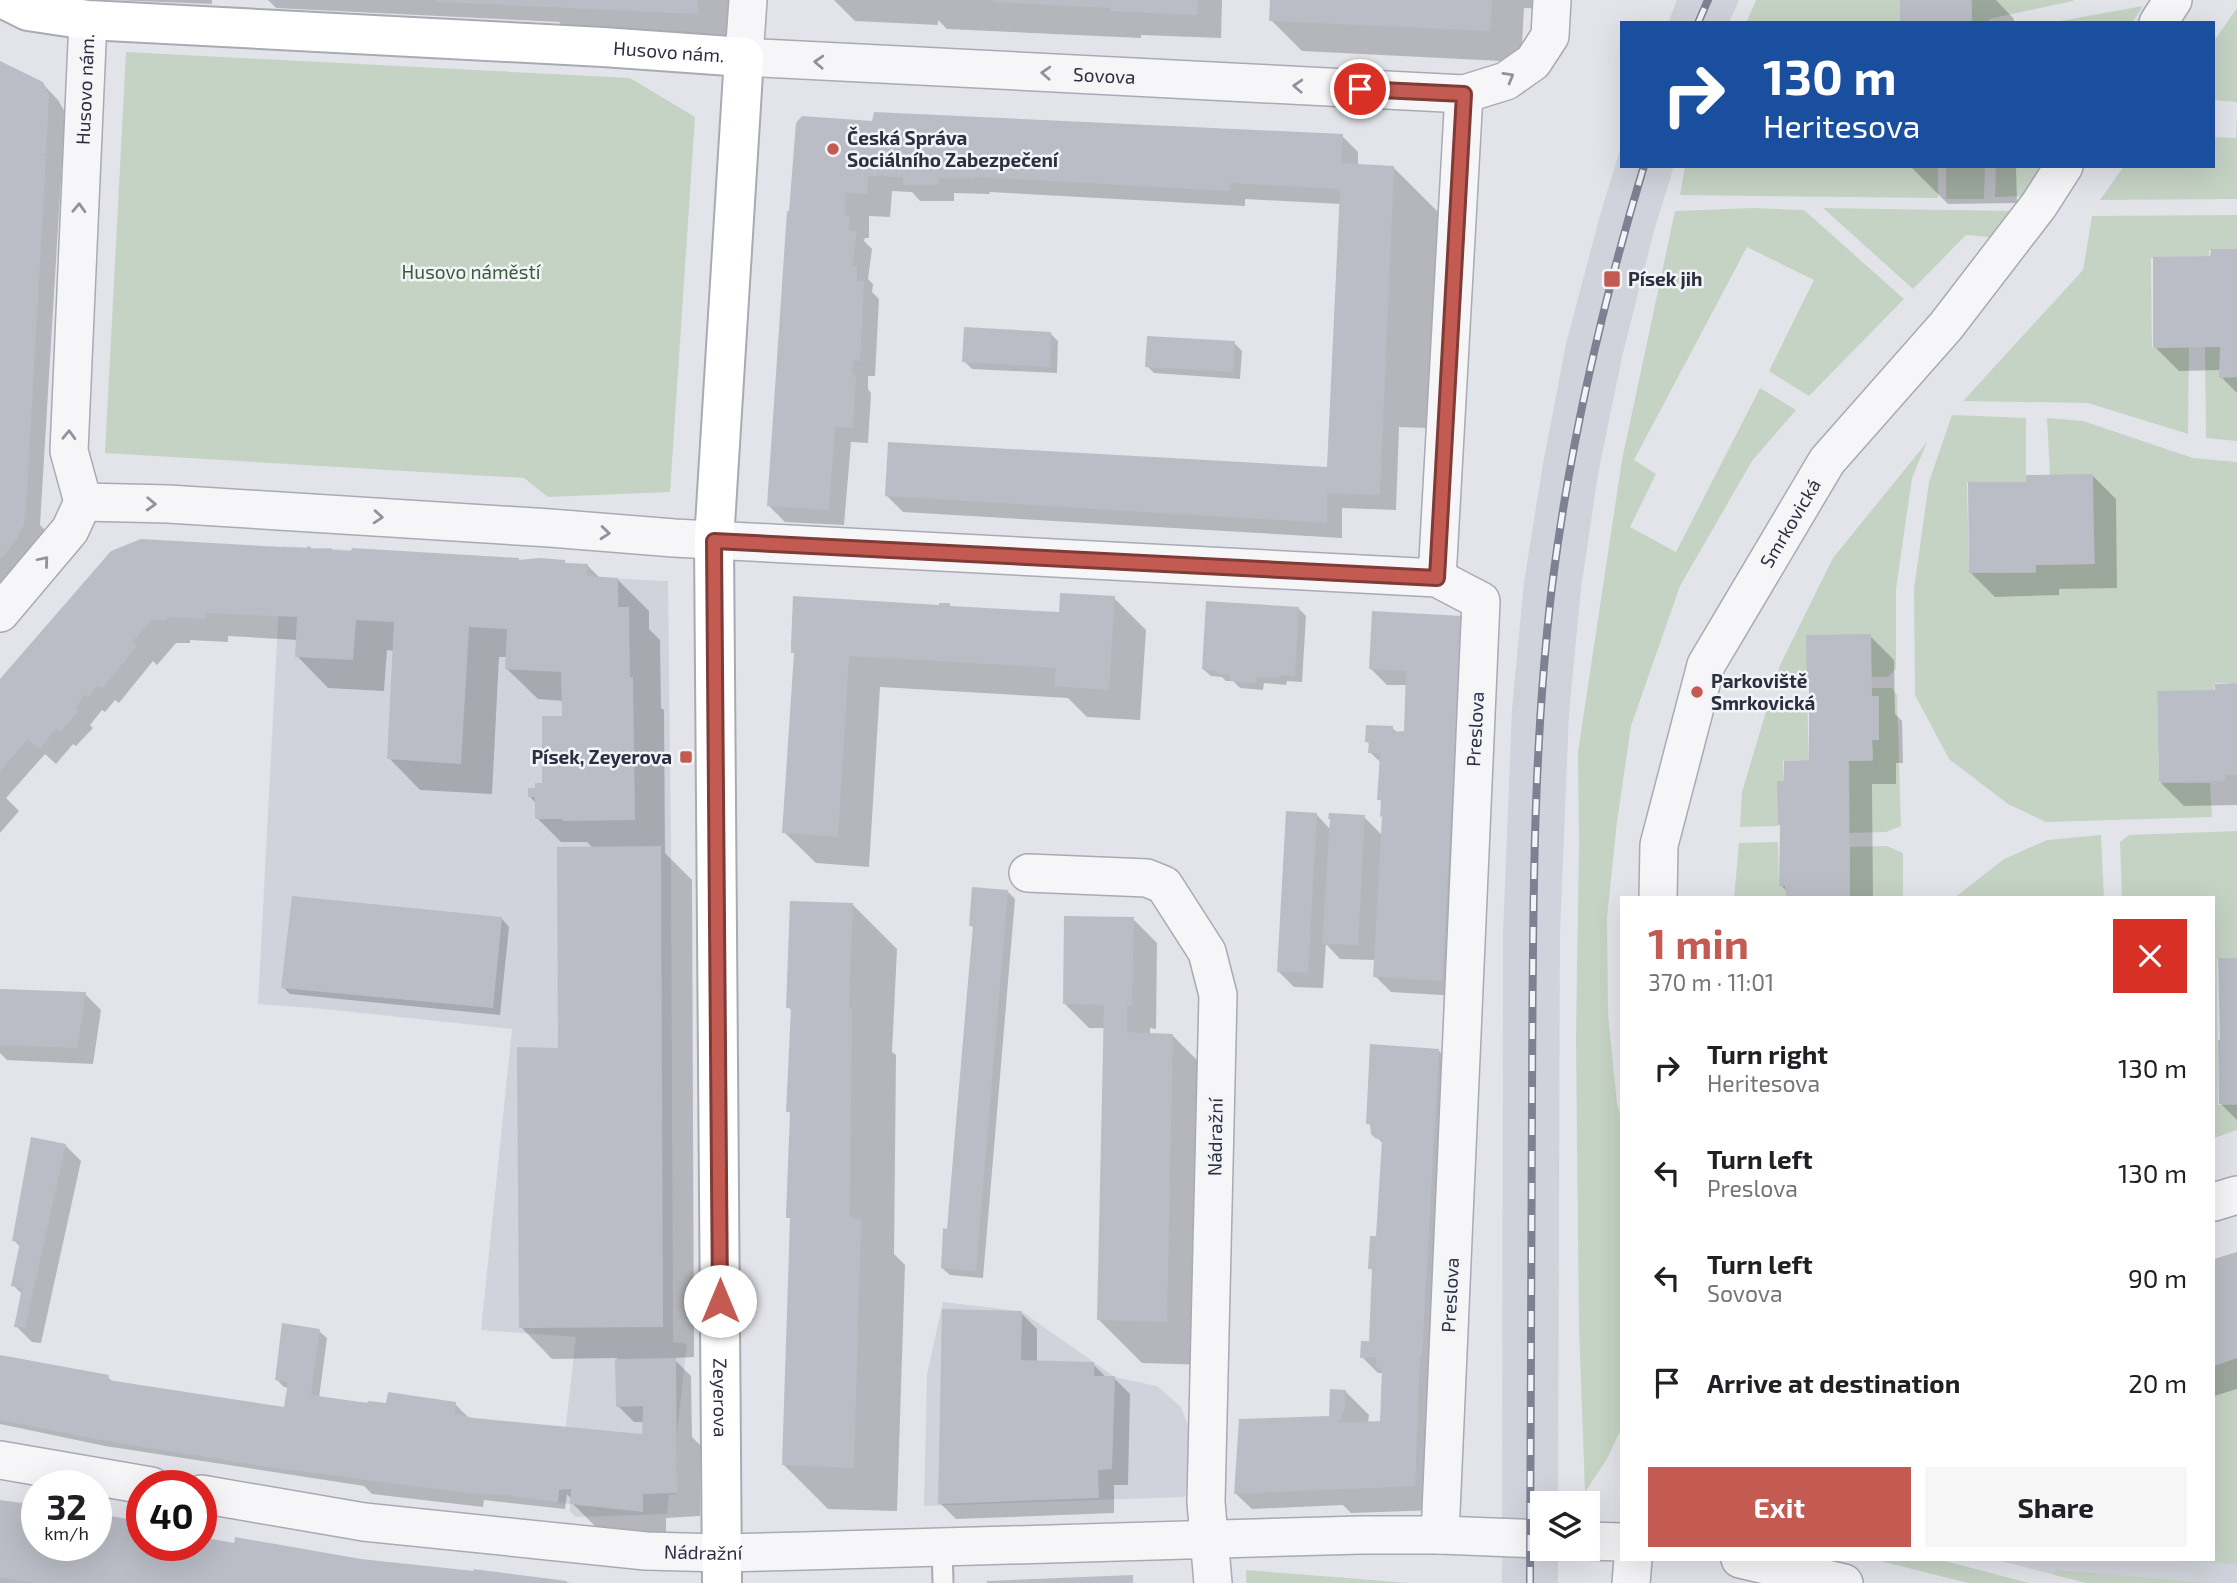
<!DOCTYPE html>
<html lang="en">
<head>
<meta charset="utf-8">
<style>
	body { margin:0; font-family:"Exo 2",sans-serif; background:#f6f6f6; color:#202124; height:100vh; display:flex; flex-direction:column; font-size:26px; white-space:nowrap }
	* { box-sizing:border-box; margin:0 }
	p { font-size:23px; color:#757577 }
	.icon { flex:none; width:38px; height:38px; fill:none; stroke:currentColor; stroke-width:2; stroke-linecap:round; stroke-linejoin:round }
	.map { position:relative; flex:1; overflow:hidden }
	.sheet { position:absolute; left:1620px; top:896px; width:595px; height:665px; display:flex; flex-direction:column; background:#fff; border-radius:0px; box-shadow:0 7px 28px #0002 }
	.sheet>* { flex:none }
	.guide { position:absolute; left:1620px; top:21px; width:595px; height:147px; border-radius:0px; box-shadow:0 7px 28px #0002; background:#1a4fa0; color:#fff; overflow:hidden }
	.controls { position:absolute; left:1530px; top:1491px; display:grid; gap:14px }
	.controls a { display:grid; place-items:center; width:70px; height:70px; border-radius:0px; background:#fff; box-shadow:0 7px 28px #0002; font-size:35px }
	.speed { position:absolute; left:21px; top:1470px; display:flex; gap:14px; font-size:35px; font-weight:700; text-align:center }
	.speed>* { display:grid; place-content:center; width:91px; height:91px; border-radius:50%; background:#fff; box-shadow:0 7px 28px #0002; line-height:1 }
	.speed small { font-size:18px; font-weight:400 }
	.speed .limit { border:10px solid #d22; background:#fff; color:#111 }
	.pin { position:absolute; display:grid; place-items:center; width:60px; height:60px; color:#fff; margin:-30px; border:4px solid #fff; border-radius:50%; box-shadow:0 2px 7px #0007 }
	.me { position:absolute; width:77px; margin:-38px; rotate:0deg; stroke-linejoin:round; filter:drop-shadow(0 0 5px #0008) }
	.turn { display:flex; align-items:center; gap:24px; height:147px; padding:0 28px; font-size:32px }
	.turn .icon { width:91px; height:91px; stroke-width:2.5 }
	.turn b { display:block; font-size:49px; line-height:60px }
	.round { display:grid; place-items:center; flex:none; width:74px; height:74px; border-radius:0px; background:#f6f6f6 }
	.headline { display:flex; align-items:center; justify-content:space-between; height:119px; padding:0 28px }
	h1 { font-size:42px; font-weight:700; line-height:52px; color:#c45b53 }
	.action { display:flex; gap:14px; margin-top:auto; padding:14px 28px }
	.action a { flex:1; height:80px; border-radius:0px; background:#c45b53; color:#fff; font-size:28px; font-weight:700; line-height:80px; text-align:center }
	.action a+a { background:#f6f6f6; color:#202124 }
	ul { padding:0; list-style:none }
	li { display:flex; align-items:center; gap:21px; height:105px; padding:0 28px }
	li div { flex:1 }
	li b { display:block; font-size:26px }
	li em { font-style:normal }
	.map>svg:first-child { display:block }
	.built { fill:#d1d3dc }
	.green { fill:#c5d3c5 }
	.shadow { fill:#0003 }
	.building { fill:#bbbdc6 }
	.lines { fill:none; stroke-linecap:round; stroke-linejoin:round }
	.lane-casing { stroke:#a8aab4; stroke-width:23 }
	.street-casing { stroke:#a8aab4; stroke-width:40 }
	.secondary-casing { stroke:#a8aab4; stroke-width:42 }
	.lane { stroke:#f6f6f9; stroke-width:19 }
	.street { stroke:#f6f6f9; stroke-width:37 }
	.secondary { stroke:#fff; stroke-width:38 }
	.rail-casing { stroke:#7e8192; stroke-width:8 }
	.rail { stroke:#f3f4f7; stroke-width:5; stroke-dasharray:16; stroke-linecap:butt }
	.oneway { stroke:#91929d }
	.route-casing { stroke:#7f3b36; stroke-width:18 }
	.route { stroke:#c45b53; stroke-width:12 }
	.poi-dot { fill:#c45b53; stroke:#f3f4f7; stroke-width:2.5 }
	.labels { text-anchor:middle; stroke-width:5; stroke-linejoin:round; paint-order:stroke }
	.street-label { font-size:19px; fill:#2c2f41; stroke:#f3f4f7 }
	.poi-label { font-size:19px; font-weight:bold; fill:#2c2f41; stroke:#f3f4f7; text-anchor:start }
	.park-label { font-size:19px; fill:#3b5b3c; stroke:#f3f4f7 }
</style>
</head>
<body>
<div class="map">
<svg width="2237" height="1583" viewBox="0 0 2237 1583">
	<rect width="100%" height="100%" fill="#e3e4ea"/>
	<path class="built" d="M1677,0H1739L1729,23H1668Z
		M1622,143V166H1674L1654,231L1622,357L1598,474L1581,589L1569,713L1560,933L1558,1503H1542V1549H1558V1583H1502L1503,933L1512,709L1524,582L1543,464L1566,344L1600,215Z
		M282,546L588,564L587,577L668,581L671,847L673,1342L687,1344L677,1432V1494L669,1495L667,1514L576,1517L570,1512V1504L557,1503L576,1337L481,1330L512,1029L324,1009L258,1004Z
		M943,1302L1021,1311L1115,1377L1157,1386L1181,1407L1194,1441L1192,1480L1185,1497L924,1506L927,1374Z
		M2237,1358V1583H2086L1993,1559H2214V1363Z"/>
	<path class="green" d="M1756,0H1900V23H1746Z
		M1972,0H2073V1L1989,19L1988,23H1972Z
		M2143,6L2132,23H2049Z
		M2237,8V102L2214,100V41Z
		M126,52L630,78L695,117L670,492L548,497L524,478L105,453Z
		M2237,114V199L2100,200L2124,166H2214V137L2236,138Z
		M1685,166H1938V198L1680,195Z
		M1946,166H1985L1984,199H1946Z
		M1996,166H2042L2023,196L1995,197Z
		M1752,208L1804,210L1904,299L1809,396L1769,371L1814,280L1747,247L1634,460L1656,474L1630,527L1676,552L1760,388L1796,410L1752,461L1680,586L1631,726L1617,822L1607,917L1608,1014L1617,1104L1622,1121V1427L1607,1459L1585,1492L1579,1328L1576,1039L1579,844L1578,752L1622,460L1675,211Z
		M1823,208L2016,211L1999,238L1966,235L1913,289Z
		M2237,215V249L2209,250V256L2151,258L2152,348L2189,347L2188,434L2088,403L1963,401L2083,270L2092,216Z
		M2219,340H2237V441L2206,438L2205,347H2218Z
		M1952,415L2026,418V482L1967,483L1969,573H2036V565L2095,564L2092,475H2050L2047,418L2083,421L2193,458L2237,462V683H2215L2214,691L2157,692L2159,783H2210L2212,817L2046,822L2008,804L1949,759L1915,695L1914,589L1929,482Z
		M1927,442L1912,478L1896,589V669L1888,677H1871L1807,637V680L1775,682L1780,665L1833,558Z
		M1871,688H1892L1897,695L1901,826L1886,832L1849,833L1848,761H1873L1872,740H1879L1878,697H1872Z
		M1807,697L1809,760L1783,761L1784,781L1778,782V826L1740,827L1742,792L1770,698Z
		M2237,831V958H2217L2218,1105H2237V1130L2214,1138V898H2122L2120,842L2129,835Z
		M2101,835L2104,898H1954L2004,859L2047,840Z
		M1778,842L1779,886H1785L1786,898H1734L1739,843Z
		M1887,846L1903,853V898H1850V847Z
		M2237,1358V1564L2149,1559H2214V1365Z
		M1872,1559H1937L2029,1583H1968Z
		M1246,1570L1410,1583H1246Z
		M2057,1570L2208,1583H2086L2052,1574Z"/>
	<path class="shadow" d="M112,0H212V4Z
		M268,0H758L754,71L567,30L559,22L276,8Z
		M834,0H1222L1221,38L1141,35V38L947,29L938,20V25L855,21Z
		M1272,0H1553V9L1524,8L1521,62L1302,51L1271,20Z
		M1902,0H1996L2014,19V23H1902Z
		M0,64L42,83L58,100L65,112L40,525L49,534L0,611Z
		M872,123L1342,136L1358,152V166L1394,168L1438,212L1429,428L1399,427L1396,510L1342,508V538L903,512L887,496L1328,469L1341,204L1245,199V206L990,192L989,194L954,193V201H920L912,192L892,191L890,217L869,216V238H865L864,241L872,249L868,279L873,284L872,292L879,299L875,376H868V389L871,393L868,443L851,442L844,525L785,522L769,506L788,213Z
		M1910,166H2016L2017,203L1948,204Z
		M2237,251V393L2221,377V370L2179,371L2155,347Z
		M1051,334L1058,341L1057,373L972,369L964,361Z
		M1234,343L1242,351L1240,379L1154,373L1147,366Z
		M2092,475L2116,499L2117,588L2059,589V595L1995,597L1971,573L2028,483Z
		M331,549L333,552L588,566L600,578L617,579L649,611V629L660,640L661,708L664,710L665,853L692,880L694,1357L673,1358L691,1376L692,1437L700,1445V1516L666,1518V1535L596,1527L572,1503V1500L567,1494L565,1509L484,1500L483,1507L372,1494L364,1486L105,1446L0,1424V1357L108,1377L114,1383L286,1409L289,1388L284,1387L277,1380L319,1331L327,1338L319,1398L388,1405L455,1404L470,1419L644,1436L645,1422H634L618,1406L617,1358L552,1359L521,1327L560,1050L593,848L587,842H561L537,818V804L530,797L547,785L564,718L563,701L538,699L506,668L507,657H499L492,794L420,790L389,758L395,651L387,650L384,691L328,688L297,656L298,640L228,636V642L190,640V643H176L157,665L153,661L119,703L115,700L105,712L102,710L90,725L93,728L76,746L73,744L56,764L45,754L6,798L19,811L0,833V681L312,550Z
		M1114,598L1146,630L1140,720L1087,717L1068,698L880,687L869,867L816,863L784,832L796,655L793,652L949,605L952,608L1061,614Z
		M1298,608L1306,616L1302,682L1287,681L1286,685L1264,683L1263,690L1240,688L1233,681H1226L1222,677L1211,676L1203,669Z
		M1461,618L1477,634L1458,996L1391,992L1375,976L1376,960L1340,959L1326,944L1323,988L1294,987L1278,971L1316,814L1331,830L1364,817L1383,836V803L1379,799L1381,763L1370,752L1371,745L1367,742L1392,728L1398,733H1406L1408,685H1387L1371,669Z
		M1870,636L1894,660L1895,714L1902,721L1903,763H1896V784H1872L1873,898H1787V892L1781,885L1786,782L1810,762L1811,681L1809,679Z
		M2237,685V805L2184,806L2160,782L2217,692Z
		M1007,891L1015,899L983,1278L950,1275L942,1268L949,1231L974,929L971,925Z
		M853,905L897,949L892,1052L896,1055L894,1254L905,1265L897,1511L828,1509L784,1465L791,1220L789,1217L792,1115L788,1111L792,1011L788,1007Z
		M502,919L509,927L500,1015L290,994L283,987Z
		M1133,919L1157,943L1156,1029L1150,1028V1035H1172L1216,1079L1210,1365L1142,1363L1098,1319L1105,1028H1089L1065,1004Z
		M2237,960V1120L2221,1104Z
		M0,991L85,994L101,1010L93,1064L7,1060L0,1053Z
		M1438,1050L1454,1066L1438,1510L1351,1513L1343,1505L1252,1509L1236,1494L1328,1418L1345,1391L1369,1415L1368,1423H1382L1384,1373H1378L1362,1357L1371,1343L1374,1272L1370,1268L1378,1238L1383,1144L1373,1133L1372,1128L1368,1123Z
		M65,1145L81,1161L41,1343L32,1342L16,1326L23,1295L13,1285L20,1247L14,1240Z
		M2237,1253V1389L2214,1396V1261Z
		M1021,1313L1037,1329V1362L1093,1364L1107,1378H1114L1130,1394L1128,1485H1114V1513L956,1519L940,1503Z
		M0,1501L37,1545H142L361,1561L572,1583H0Z"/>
	<path class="building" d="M437,0H698V14L437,2Z
		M993,0H1198L1197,15L1111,11L1110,8L993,2Z
		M1270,0H1492L1490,31L1269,21Z
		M1900,0H1971L1972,23H1900Z
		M0,61L43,82L49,95L46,154L41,155L46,156L26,509L24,524L17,539L0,560Z
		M874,112L1343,134L1341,163L1394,166L1380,495L1327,493V523L885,496L888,442L1327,467L1340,189L1230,183L1229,191L974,177V179L939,178V185H903V177L868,176L867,194L846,193L845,215H850L849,231H857L852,266H857V281H864L860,361H853L852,375H856L853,428L835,427L829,510L767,506L787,211H789L796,123L802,116L872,121Z
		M2211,249H2237V377L2219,378L2220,347L2153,348V257L2210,256Z
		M964,327L1051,332L1050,367L962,362Z
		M1147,336L1235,341L1233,372L1145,367Z
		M2093,474L2094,564L2036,565V572L1969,573L1968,482H2026V475Z
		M141,539L282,547L307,548V546L311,547V549L332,548L331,550L351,551L352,548L519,558V560L539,558L565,560V563L588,564L587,576L618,578V607H629L630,677H633L635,820L563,821V819H535V797H528V788H535V783H542V716H562L561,672L505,669L507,629L469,627L461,764L387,759L394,622L356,620L353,660L295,657L297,617L205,613V619L167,617V620H152L132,642L137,646L103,688L98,685L88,698L85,695L75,708L79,711L60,732L56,729L39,749L28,739L0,771V679L111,551Z
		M1060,593L1115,596L1109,690L1054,686L1056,668L849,656L838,837L782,833L794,653H791V645L793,596L939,605V603H950V606L1059,612Z
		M1206,601L1299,607L1295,676L1280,675L1279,678L1257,677L1256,683H1247L1230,681V675L1217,674L1216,671L1202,669Z
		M1372,611L1462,616L1442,981L1373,977L1382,816L1380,817L1381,800H1377L1380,753H1368L1369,742H1365L1366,725L1393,726V732L1404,731L1406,671L1369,669Z
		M1871,634L1872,696H1879V740H1872L1873,760L1849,761L1850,898H1786L1785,886H1779L1780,825H1778L1777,781H1784V761L1809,760V679L1807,680L1806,635Z
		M2237,683V775H2226L2225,781L2159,782L2157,691L2215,690V684Z
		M1286,811L1317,813L1308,973L1277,972Z
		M1329,813L1365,815L1358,945L1322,944L1330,819H1328Z
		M661,846L663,1327L519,1328L517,1047L558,1048L557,847Z
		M972,887L1008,890L976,1271L941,1268L943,1230V1228L947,1229L967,993L973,926H969Z
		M292,896L502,917L493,1008L281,988Z
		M790,901L853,903L849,1008L852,1009L850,1217L861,1220L854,1468L782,1465L790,1218H786V1215L790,1112H786L791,1008H786Z
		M1064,916L1134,917L1132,1006L1127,1005V1032L1173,1034L1167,1322L1097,1320L1104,1005L1063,1004Z
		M2218,958H2237V1104H2219L2218,1040H2220Z
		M0,989L86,992L77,1048L0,1045Z
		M1370,1044L1439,1049L1422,1356H1420L1415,1486L1234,1494L1239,1419L1329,1416L1330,1389L1346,1390L1344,1411L1338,1423L1380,1421L1382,1368L1376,1367V1357L1360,1358L1361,1341H1369L1372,1269H1368L1370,1236H1376L1382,1140L1375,1138L1371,1134L1370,1124H1366Z
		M31,1137L66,1144L25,1328L14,1327L22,1288L11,1286L20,1242L12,1241Z
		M2237,1252V1358L2214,1366V1259Z
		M942,1309L1022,1311L1021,1360L1094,1362V1376H1115L1112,1469L1098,1470L1099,1498L938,1504Z
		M282,1323L320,1329L311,1395L367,1403L368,1401L386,1403L388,1392L456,1402L455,1414L474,1418L642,1434L643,1406L616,1407L615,1359L676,1358L677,1493L643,1494V1512L570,1504L571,1489L559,1490L558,1502L507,1495L467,1493L260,1466L96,1439L0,1420V1355L109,1375L108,1380L284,1407L288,1382L275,1380Z
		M0,1500L37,1505V1545H96V1514L142,1521V1545H201V1537L234,1543L235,1537L361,1559L474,1571L473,1569L567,1581V1583H35L0,1577Z
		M1133,1575V1583H987V1581Z"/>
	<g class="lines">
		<g class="lane-casing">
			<path id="lane" d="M942,1548L943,1582"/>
		</g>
		<g class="street-casing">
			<g id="street">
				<path id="s1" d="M748,0L744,57L1464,94"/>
				<path d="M2158,23L2173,0"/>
				<path d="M83,502L168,504L550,528L674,538L1437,578L1481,601L1440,1535"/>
				<path id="s2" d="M83,502L69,451L88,20"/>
				<path d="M1437,578L1464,94L1506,81L1533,62L1550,36L1552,0"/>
				<path d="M0,613L70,530L83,502"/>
				<path d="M1028,873L1147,878L1164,885L1207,952L1218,995L1206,1502L1213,1583"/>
				<path id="s3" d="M1658,898L1659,845L1706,665L1827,461L1946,326L2039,205L2064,166"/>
				<path d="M2214,1202L2237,1195"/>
				<path d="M0,1460L151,1486"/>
				<path id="s4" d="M201,1494L364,1522L646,1551L722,1553L804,1551L1361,1535H1440L1542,1539"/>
				<path d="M1587,1541L1622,1542"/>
				<path d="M1740,1559L1844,1583"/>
				<path d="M1631,1583L1633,1559"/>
			</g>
		</g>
		<g class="secondary-casing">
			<g id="secondary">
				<path id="s5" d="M6,0L28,11L88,20L603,47L744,57L714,541L722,1583"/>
			</g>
		</g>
		<use href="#lane" class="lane"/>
		<use href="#street" class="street"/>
		<use href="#secondary" class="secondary"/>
		<g class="rail-casing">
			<path id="rail" d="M1698,23L1708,0
				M1530,1583C1530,1420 1532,1258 1532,1095C1533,925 1532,755 1552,586C1570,444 1602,304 1644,166"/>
		</g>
		<use href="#rail" class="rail"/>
	</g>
	<defs><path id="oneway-chevron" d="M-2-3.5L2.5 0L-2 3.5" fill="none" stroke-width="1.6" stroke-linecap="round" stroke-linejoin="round" transform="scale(1.75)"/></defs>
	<g class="oneway">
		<use href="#oneway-chevron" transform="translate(819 62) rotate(-177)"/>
		<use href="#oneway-chevron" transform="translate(1046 73) rotate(-177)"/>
		<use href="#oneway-chevron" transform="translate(1509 77) rotate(-30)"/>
		<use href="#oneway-chevron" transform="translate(1298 86) rotate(-177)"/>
		<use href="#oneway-chevron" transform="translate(79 208) rotate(-88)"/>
		<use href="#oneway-chevron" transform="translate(69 435) rotate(-88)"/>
		<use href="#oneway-chevron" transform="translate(151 504) rotate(2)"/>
		<use href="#oneway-chevron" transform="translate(378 517) rotate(4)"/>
		<use href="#oneway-chevron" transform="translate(605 533) rotate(5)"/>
		<use href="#oneway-chevron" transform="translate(44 561) rotate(-50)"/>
	</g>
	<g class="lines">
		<g class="route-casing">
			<path id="route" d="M720,1301L714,541L1437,578L1464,94L1360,89"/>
		</g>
		<use href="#route" class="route"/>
	</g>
	<g class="poi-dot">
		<circle cx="833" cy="149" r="7"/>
		<rect x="1603" y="270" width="18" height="18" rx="3.5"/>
		<circle cx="1697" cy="692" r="7"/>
		<rect x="679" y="750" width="14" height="14" rx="3.5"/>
	</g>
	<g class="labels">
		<g class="street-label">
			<text dy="7" stroke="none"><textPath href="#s5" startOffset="667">Husovo nám.</textPath></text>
			<text dy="7" stroke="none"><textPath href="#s1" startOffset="418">Sovova</textPath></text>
			<text dy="7" stroke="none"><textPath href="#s2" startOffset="415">Husovo nám.</textPath></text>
			<text dy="7" stroke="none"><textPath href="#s3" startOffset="404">Smrkovická</textPath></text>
			<text transform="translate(1475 729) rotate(-87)" y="7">Preslova</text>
			<text transform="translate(1215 1137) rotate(-89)" y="7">Nádražní</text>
			<text transform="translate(1450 1295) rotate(-87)" y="7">Preslova</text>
			<text dy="7" stroke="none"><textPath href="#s5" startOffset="2084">Zeyerova</textPath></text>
			<text dy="7" stroke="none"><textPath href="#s4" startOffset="506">Nádražní</textPath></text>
		</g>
		<g class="poi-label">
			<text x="847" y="145">Česká Správa<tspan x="847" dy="22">Sociálního Zabezpečení</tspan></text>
			<text x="1628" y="286">Písek jih</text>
			<text x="1711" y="688">Parkoviště<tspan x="1711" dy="22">Smrkovická</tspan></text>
			<text x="672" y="764" text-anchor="end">Písek, Zeyerova</text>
		</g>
		<g class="park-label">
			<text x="471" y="279">Husovo náměstí</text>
		</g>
	</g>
</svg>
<div class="controls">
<a><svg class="icon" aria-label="layers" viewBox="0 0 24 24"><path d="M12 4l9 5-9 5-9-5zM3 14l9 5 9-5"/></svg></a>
</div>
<div class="speed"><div>32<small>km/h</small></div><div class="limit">40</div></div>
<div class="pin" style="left:1360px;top:89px;background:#d93025"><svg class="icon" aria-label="arrive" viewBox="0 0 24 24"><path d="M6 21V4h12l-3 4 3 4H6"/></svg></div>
<svg class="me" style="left:720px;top:1301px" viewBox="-20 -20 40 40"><circle r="19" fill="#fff"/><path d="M0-13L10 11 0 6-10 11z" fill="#c45b53"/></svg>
<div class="guide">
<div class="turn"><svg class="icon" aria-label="right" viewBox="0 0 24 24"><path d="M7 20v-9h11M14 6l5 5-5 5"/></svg><div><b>130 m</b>Heritesova</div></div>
</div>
<section class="sheet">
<div class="headline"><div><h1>1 min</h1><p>370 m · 11:01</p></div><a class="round" style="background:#d93025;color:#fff"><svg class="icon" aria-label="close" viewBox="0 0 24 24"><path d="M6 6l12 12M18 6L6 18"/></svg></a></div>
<ul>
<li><svg class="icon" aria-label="right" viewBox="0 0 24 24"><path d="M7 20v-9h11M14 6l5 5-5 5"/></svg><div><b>Turn right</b><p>Heritesova</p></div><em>130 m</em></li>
<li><svg class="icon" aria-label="left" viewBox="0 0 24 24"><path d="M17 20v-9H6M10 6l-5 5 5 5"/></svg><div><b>Turn left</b><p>Preslova</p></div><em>130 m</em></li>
<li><svg class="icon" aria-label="left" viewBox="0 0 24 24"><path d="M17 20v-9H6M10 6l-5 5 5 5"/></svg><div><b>Turn left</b><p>Sovova</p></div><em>90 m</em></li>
<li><svg class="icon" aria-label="arrive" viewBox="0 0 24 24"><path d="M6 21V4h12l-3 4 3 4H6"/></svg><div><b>Arrive at destination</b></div><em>20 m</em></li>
</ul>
<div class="action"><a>Exit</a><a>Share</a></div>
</section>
</div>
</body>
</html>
